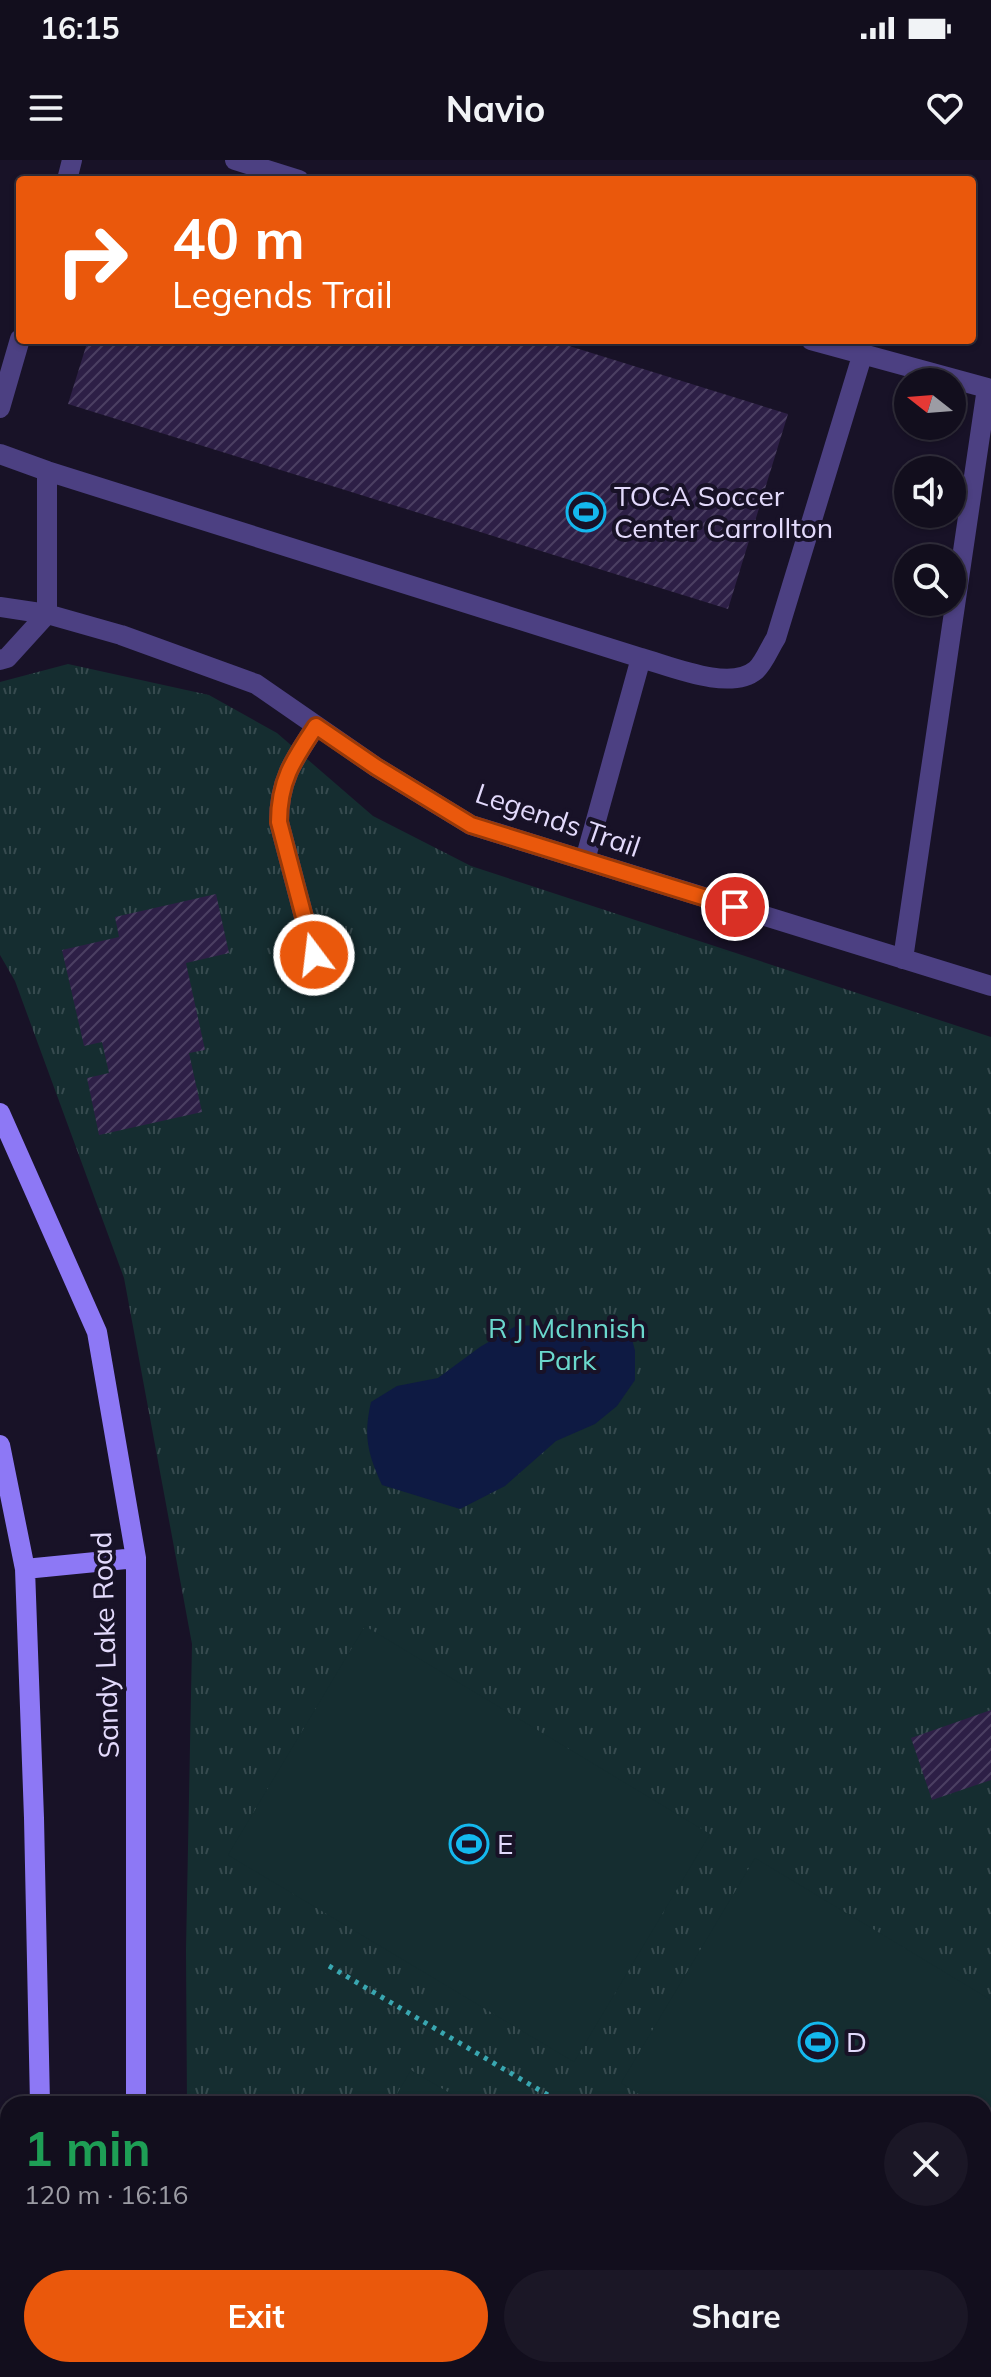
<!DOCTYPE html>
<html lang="en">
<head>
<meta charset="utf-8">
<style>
	body { margin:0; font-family:Mulish,sans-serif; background:#1b1726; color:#f1f3f6; height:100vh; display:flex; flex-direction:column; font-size:30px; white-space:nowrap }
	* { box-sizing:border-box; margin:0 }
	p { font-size:26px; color:#9c9ca4 }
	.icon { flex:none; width:44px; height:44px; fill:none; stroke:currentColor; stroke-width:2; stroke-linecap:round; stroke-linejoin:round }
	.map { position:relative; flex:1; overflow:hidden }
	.panel { position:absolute; left:0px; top:1936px; width:992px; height:282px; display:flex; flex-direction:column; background:#120e1d; border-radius:24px 24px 0 0; box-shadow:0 2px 6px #0004,0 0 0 2px #312e3b }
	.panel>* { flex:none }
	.top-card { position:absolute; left:16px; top:16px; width:960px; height:168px; border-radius:8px; box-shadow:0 2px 6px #0004,0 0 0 2px #312e3b; background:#ea580c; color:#fff; overflow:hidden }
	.needle { width:52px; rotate:287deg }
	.controls { position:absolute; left:894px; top:208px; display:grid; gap:16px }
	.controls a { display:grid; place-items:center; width:72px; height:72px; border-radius:50%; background:#120e1d; box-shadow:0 2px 6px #0004,0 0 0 2px #312e3b; font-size:40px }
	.pin { position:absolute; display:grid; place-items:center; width:68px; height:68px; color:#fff; margin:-34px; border:4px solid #fff; border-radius:50%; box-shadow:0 2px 8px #0007 }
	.me { position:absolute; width:88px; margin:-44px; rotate:345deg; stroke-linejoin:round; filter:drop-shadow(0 0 6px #0008) }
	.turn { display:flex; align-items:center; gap:28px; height:168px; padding:0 24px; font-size:36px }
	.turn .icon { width:104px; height:104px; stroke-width:2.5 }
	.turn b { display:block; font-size:56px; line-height:68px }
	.round { display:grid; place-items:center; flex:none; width:84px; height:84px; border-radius:42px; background:#1b1726 }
	.head { display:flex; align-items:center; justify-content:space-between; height:136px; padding:0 24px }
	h1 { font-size:48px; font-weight:700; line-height:60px; color:#1e9e55 }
	.primary-button { display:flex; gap:16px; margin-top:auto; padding:16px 24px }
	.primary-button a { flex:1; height:92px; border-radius:48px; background:#ea580c; color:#fff; font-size:32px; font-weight:700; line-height:92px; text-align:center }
	.primary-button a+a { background:#1b1726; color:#f1f3f6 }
	.status { display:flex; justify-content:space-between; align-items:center; height:56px; padding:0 40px; background:#120e1d; direction:ltr }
	.status svg { height:22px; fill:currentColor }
	header { display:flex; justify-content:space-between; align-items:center; height:104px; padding:0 24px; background:#120e1d; font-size:36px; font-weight:700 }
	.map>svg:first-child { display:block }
	.grass { fill:url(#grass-tufts) }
	.pitch { fill:#152d30 }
	.water { fill:#0e1a43 }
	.building { fill:url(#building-hatch) }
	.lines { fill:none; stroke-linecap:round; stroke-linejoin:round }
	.path { stroke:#39a7b1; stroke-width:5; stroke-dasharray:4 6; stroke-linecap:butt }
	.lane { stroke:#4c4082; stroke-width:20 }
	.secondary { stroke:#8d78f5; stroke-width:20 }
	.route-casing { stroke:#983908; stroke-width:20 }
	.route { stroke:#ea580c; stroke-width:14 }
	.labels { text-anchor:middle; stroke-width:8; stroke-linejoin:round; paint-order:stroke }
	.poi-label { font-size:28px; fill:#e3dafc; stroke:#181227; text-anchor:start }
	.street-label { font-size:28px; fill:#e3dafc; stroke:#181227 }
	.park-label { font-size:28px; fill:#6ad8cd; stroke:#181227 }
</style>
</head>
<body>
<div class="status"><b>16:15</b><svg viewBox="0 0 49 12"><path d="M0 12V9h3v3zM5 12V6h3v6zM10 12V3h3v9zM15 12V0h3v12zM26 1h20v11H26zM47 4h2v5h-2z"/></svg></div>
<header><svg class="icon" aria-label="menu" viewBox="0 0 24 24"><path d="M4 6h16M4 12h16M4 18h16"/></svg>Navio<svg class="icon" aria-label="heart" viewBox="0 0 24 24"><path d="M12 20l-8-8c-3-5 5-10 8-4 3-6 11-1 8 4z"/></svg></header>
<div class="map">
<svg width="991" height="2217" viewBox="0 0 991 2217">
	<defs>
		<pattern id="grass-tufts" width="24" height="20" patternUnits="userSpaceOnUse" patternTransform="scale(2)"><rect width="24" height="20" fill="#152d30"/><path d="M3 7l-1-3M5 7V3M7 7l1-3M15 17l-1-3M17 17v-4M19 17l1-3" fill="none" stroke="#374b4f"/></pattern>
		<pattern id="building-hatch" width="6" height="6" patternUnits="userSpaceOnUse" patternTransform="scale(2)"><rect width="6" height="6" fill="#2d1f46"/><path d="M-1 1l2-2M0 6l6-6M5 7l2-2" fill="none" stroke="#4b3f62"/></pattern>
	</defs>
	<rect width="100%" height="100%" fill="#181227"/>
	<path class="grass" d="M68,504L209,535L277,573L373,656L471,706L991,877V2217H188V2210H984V1944H187L186,1790L192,1484L124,1118L15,821L0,795V522Z"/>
	<path class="pitch" d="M365,1466L710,1674L574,1902L228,1695Z
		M755,1698L991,1840V2129L984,2140V1944H655L621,1923Z
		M411,1910L468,1944H391Z
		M231,2210H911L923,2217H227Z"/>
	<path class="water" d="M615,1162L631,1175L635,1191V1220L617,1246L595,1264L556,1281L505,1326L460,1349L382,1325C368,1294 363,1277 371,1242L397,1226L438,1218L480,1187L516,1166Z"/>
	<path class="building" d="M88,180H550L788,254L728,449L68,244Z
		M216,734L229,793L186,803L205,890L189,893L202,952L99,975L87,918L109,913L102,882L84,886L62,790L119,777L115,757Z
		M991,1550V1620L932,1640L911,1578Z"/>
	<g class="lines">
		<path class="path" d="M329,1806L563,1944
			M984,2194L991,2198"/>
		<path class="lane" d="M235,0L299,20
			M67,20L72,0
			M811,180L987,228L903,799
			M0,248L20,179
			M0,294L47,311
			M0,447L47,454L121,475L256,524L376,607L471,665L991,826
			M47,454V311L641,498L585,700
			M641,498C670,506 730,532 756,510C764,503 770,487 776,478L862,196
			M0,500L7,498L47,454
			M314,795L279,662C279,620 294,599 316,566
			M0,1979H8"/>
		<path class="secondary" d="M0,953L97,1172L136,1398V1944
			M0,1285L25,1409L34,1658L40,1944
			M25,1409L136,1398
			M44,2210V2217
			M133,2217V2210"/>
	</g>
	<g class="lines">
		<g class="route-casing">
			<path id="route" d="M314,795L279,662C279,620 294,599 316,566L376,607L471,665L735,747"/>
		</g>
		<use href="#route" class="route"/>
	</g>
	<defs>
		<g id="stadium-ring" transform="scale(2)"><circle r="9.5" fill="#181227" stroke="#14b8ee" stroke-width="1.5"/><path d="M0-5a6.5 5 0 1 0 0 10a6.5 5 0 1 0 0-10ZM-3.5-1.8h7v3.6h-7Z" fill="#14b8ee"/></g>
	</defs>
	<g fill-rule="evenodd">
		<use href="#stadium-ring" x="586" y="352"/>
		<use href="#stadium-ring" x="469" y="1684"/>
		<use href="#stadium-ring" x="818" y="1882"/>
	</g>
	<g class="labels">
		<g class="poi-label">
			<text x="614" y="346">TOCA Soccer<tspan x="614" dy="32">Center Carrollton</tspan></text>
			<text x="497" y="1694">E</text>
			<text x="846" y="1892">D</text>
		</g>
		<g class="street-label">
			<text transform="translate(558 660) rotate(19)" y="10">Legends Trail</text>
			<text transform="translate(105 1485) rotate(-92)" y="10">Sandy Lake Road</text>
		</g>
		<g class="park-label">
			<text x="567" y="1178">R J McInnish<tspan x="567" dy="32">Park</tspan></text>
		</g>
	</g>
</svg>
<div class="controls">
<a><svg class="needle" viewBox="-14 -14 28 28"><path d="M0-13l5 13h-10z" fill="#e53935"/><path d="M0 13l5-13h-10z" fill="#9c9ca4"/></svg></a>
<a><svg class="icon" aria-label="sound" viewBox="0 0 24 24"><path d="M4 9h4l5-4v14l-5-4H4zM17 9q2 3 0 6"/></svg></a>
<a><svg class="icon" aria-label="search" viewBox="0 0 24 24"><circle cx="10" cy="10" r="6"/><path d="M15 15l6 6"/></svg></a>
</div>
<div class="pin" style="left:735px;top:747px;background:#d93025"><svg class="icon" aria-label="arrive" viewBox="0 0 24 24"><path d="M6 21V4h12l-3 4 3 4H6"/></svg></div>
<svg class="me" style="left:314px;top:795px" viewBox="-20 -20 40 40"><circle r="17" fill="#ea580c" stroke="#fff" stroke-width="3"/><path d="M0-11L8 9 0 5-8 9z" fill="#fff"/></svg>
<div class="top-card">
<div class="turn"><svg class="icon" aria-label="right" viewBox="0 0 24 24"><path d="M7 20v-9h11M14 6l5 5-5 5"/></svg><div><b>40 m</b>Legends Trail</div></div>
</div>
<section class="panel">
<div class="head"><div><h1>1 min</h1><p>120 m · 16:16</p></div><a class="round"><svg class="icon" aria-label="close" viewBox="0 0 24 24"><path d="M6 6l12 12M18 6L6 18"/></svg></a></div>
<div class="primary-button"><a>Exit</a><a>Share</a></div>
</section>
</div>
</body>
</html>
